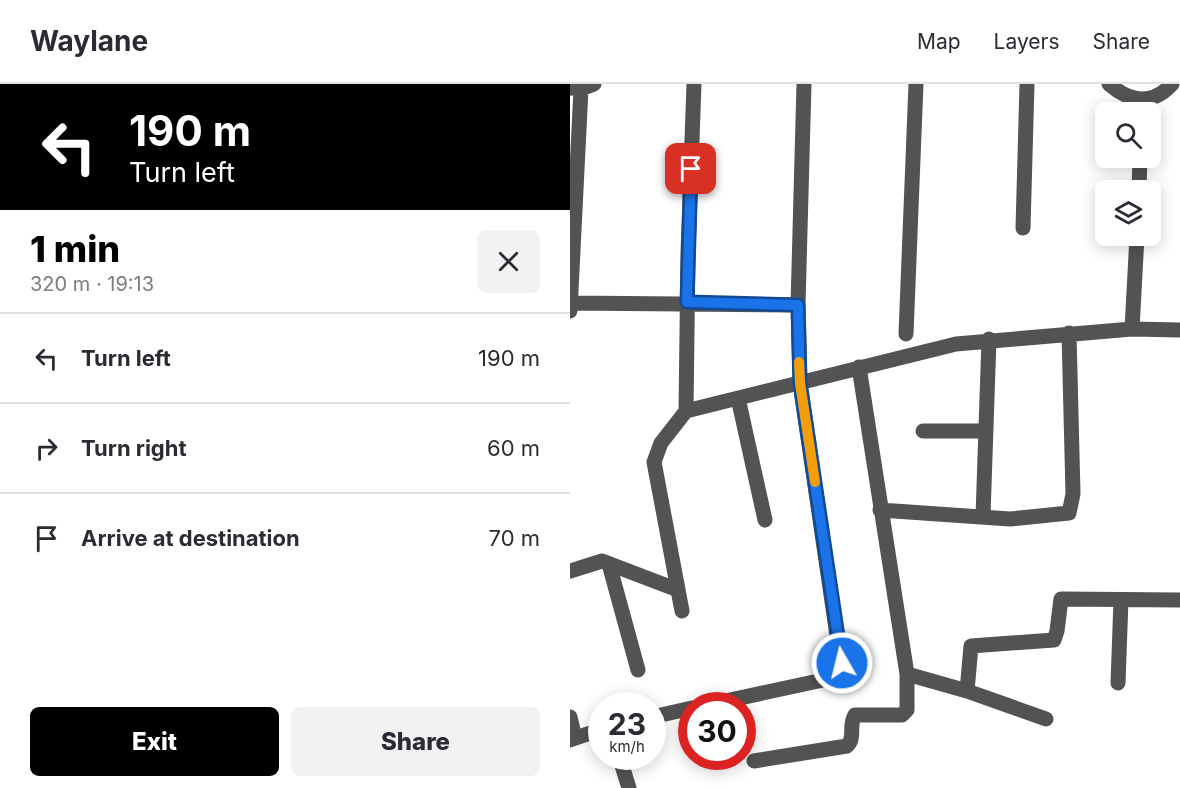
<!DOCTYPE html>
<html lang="en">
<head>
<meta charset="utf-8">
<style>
	body { margin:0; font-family:Inter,sans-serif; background:#f2f2f3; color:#2b2b33; height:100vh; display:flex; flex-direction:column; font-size:22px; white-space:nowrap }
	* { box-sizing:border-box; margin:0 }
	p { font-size:20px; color:#7c7c81 }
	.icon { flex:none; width:33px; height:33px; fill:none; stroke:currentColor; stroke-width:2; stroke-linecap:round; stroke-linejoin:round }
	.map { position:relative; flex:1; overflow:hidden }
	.sheet { display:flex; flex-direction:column; background:#fff; width:570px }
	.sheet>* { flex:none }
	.guide { background:#000; color:#fff; overflow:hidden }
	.controls { position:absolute; left:525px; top:18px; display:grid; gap:12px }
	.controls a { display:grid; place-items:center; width:66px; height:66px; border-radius:9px; background:#fff; box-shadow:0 3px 15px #0003; font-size:30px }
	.speed { position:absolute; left:18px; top:608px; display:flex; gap:12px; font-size:30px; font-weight:700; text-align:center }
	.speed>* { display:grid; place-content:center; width:78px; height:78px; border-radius:50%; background:#fff; box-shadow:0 3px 15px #0003; line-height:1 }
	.speed small { font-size:15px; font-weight:400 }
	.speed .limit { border:9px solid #d22; background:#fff; color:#111 }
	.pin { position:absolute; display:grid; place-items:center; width:51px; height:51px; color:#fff; margin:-26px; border-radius:12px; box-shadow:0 3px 9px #0006 }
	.me { position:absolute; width:66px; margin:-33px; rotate:352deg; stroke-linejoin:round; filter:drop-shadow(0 0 4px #0008) }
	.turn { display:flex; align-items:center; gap:21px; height:126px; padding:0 30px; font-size:27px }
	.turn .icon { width:78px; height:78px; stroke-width:2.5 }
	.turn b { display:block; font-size:42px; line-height:51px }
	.round { display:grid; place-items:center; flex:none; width:63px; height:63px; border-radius:9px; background:#f2f2f3 }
	.headline { display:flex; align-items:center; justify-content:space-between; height:102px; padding:0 30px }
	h1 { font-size:36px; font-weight:800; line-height:45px; color:#000 }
	.primary-button { display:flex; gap:12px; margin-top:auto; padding:12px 30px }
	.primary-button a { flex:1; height:69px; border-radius:9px; background:#000; color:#fff; font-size:24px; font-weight:800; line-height:69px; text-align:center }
	.primary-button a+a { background:#f2f2f3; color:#2b2b33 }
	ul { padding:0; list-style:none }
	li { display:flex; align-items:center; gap:18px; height:90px; padding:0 30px; border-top:2px solid #e1e1e2 }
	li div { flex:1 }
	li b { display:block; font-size:22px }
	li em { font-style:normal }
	header { display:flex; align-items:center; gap:36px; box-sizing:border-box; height:84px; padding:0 30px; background:#fff; border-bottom:2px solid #e1e1e2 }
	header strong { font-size:28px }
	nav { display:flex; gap:33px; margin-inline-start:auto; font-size:21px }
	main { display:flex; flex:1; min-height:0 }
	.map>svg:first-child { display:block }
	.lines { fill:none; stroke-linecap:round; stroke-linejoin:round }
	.minor { stroke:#535353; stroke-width:15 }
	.route-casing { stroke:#114b97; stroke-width:15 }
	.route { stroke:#1a73e8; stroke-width:10 }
	.slow { stroke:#f59e0b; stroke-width:10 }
</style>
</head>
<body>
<header>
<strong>Waylane</strong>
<nav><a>Map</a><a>Layers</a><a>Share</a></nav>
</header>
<main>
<section class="sheet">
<div class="guide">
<div class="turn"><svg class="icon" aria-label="left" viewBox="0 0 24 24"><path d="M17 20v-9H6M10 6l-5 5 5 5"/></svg><div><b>190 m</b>Turn left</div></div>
</div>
<div class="headline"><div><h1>1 min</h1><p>320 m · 19:13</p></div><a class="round"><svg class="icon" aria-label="close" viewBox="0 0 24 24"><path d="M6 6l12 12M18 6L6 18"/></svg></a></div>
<ul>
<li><svg class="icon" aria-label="left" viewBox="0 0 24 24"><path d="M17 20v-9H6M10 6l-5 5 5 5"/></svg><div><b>Turn left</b></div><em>190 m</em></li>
<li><svg class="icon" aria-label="right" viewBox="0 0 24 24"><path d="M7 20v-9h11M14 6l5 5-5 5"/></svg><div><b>Turn right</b></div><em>60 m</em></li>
<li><svg class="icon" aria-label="arrive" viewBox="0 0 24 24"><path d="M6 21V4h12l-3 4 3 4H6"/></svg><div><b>Arrive at destination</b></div><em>70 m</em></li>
</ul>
<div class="primary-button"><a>Exit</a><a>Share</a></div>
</section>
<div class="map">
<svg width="610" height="704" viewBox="0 0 610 704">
	<rect width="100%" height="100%" fill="#fff"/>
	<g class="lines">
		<path class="minor" d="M539,0C560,18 582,22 602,0
			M0,4L11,5L24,0
			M569,106L570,74
			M453,144L457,0
			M0,219L228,221
			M0,227L11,5
			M562,245L567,152
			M336,250L346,0
			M168,314L195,436
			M116,327L118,169L124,0
			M353,347H415
			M310,426L440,435L499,429L503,410L499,249
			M413,432L419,255
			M39,480L68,586
			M0,487L32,477L108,506
			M112,527L84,378L91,359L116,327L386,260L562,245L610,246
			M337,590L397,607L476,635
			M548,599L551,516
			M397,607L401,562L484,556L487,547L491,515L610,516
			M137,621L267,593L272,586L230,299L228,221L234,0
			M0,633L5,654
			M82,633L122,624
			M0,656L32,645
			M49,672L59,704
			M184,677L277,662C286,654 278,641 285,631H332L337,626V590L289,283"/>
	</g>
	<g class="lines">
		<g class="route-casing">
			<path id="route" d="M121,85L117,218L228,221L230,299L272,579"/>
		</g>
		<use href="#route" class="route"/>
		<path class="slow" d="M229,278L230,299L245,398"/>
	</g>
</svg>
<div class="controls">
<a><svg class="icon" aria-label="search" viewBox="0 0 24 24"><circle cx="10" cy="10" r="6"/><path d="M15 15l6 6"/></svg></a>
<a><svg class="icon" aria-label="layers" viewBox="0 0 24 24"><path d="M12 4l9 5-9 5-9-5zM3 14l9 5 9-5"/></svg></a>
</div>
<div class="speed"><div>23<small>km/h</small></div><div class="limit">30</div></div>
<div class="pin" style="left:121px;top:85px;background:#d93025"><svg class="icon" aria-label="arrive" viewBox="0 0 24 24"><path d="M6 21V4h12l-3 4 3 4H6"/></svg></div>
<svg class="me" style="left:272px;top:579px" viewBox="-20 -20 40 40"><circle r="17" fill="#1a73e8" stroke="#fff" stroke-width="3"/><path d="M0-11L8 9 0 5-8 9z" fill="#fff"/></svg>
</div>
</main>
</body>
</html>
